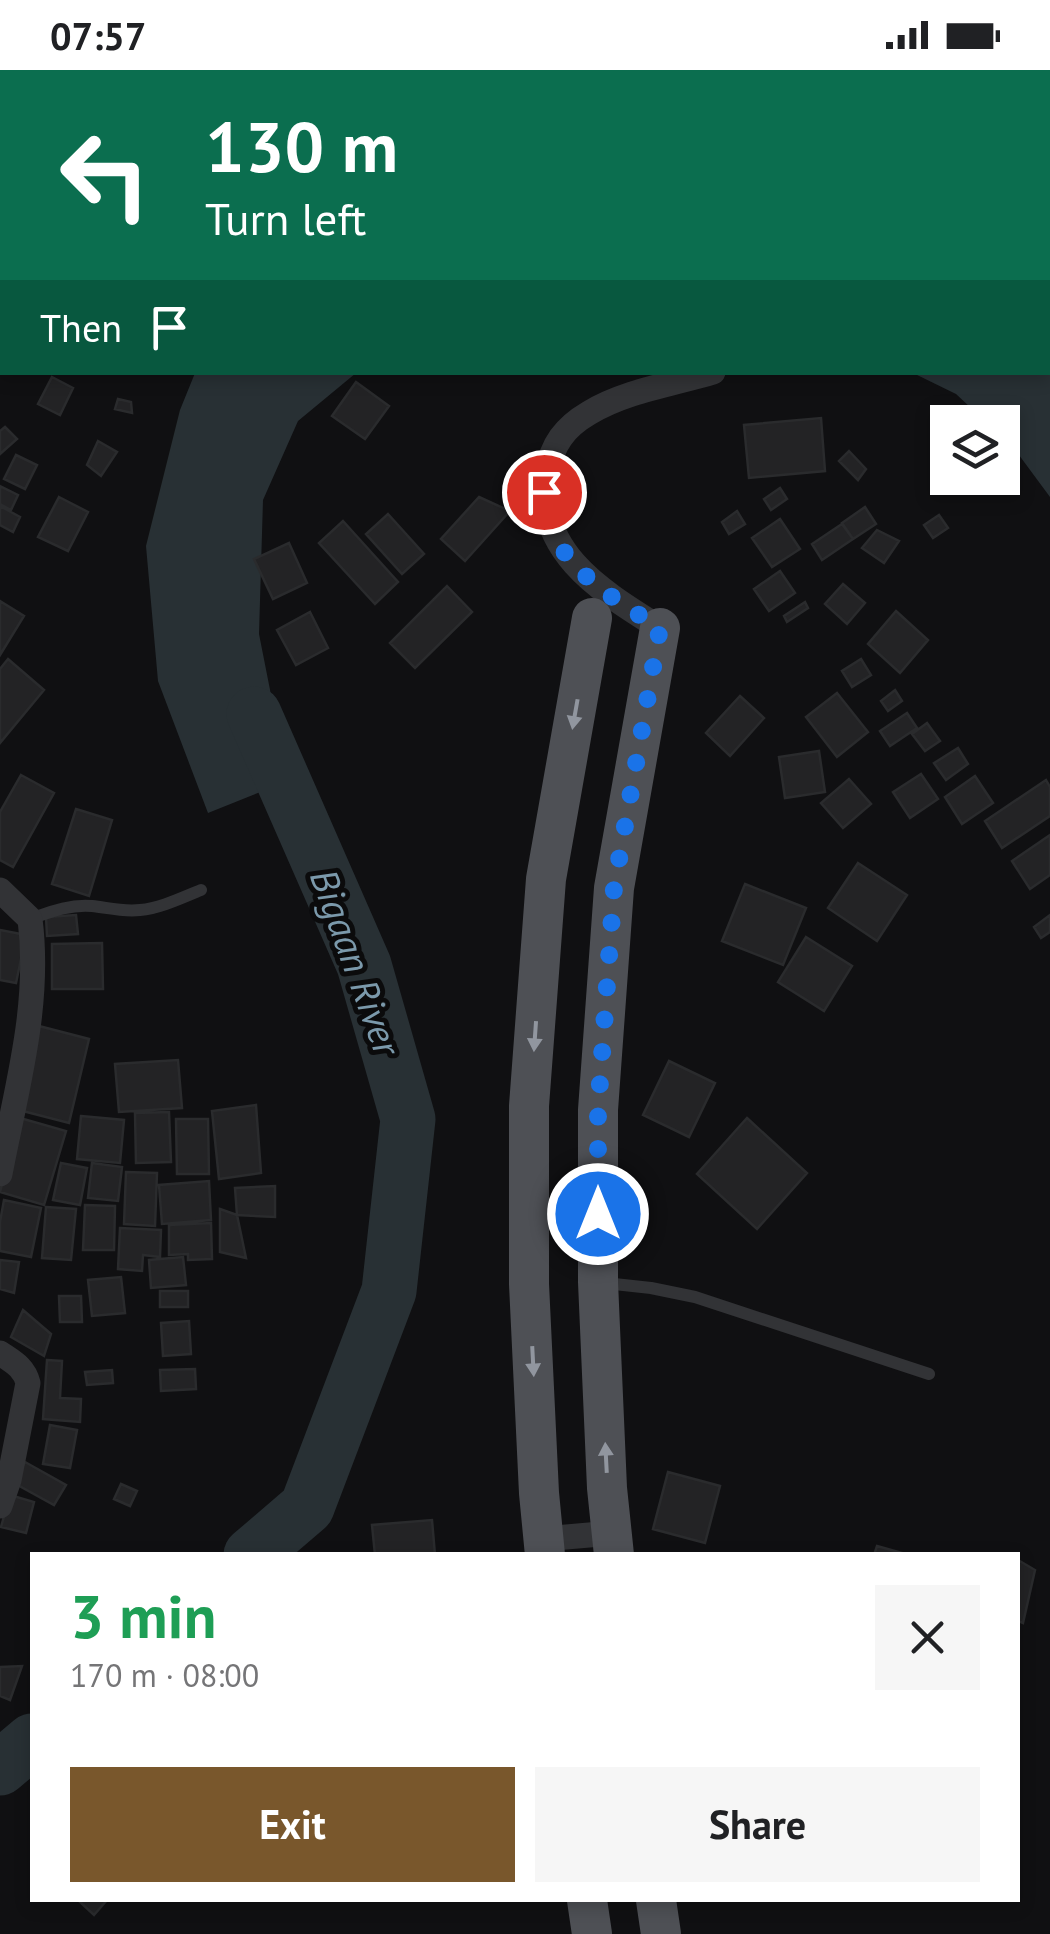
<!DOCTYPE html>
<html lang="en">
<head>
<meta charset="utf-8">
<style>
	body { margin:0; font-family:"PT Sans",sans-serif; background:#f6f6f6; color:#202124; height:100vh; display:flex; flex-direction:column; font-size:38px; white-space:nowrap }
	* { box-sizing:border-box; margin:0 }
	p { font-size:32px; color:#757577 }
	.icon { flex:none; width:55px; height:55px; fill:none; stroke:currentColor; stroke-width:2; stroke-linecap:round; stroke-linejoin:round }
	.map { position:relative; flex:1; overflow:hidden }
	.sheet { position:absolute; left:30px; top:1482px; width:990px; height:350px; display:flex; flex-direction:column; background:#fff; border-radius:0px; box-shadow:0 5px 15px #0003 }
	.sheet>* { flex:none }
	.top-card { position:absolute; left:0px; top:0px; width:1050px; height:305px; box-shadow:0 5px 15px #0003; background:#0b6e4f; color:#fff; overflow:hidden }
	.buttons { position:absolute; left:930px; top:335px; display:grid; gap:20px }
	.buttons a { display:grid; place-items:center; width:90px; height:90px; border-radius:0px; background:#fff; box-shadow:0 5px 15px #0003; font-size:50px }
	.pin { position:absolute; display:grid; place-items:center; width:85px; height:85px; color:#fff; margin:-42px; border:5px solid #fff; border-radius:50%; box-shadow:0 2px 10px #0007 }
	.me { position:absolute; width:110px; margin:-55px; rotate:0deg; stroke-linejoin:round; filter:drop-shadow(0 0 8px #0008) }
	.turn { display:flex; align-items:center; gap:35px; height:210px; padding:0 40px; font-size:45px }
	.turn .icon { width:130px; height:130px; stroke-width:2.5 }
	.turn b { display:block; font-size:70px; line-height:85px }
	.then { display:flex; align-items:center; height:95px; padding:0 40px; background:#0003; gap:20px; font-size:38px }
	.round { display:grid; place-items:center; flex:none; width:105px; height:105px; border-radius:0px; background:#f6f6f6 }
	.overview { display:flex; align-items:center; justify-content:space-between; height:170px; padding:0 40px }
	h1 { font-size:60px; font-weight:700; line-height:75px; color:#1e9e55 }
	.cta { display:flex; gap:20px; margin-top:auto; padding:20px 40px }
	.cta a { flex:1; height:115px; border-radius:0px; background:#79572c; color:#fff; font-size:40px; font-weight:700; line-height:115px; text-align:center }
	.cta a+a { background:#f6f6f6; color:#202124 }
	.status { display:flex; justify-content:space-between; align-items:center; height:70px; padding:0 50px; background:#fff; direction:ltr }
	.status svg { height:28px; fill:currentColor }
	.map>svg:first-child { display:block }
	.water { fill:#283034 }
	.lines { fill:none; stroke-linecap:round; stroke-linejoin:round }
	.river { stroke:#283034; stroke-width:55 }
	.building { fill:#232325; stroke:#2a2b2d; stroke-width:2.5 }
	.service { stroke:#323336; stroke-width:12 }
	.minor { stroke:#323336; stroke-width:25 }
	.primary { stroke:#4e5055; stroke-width:40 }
	.oneway { fill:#91969f }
	.route { stroke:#1a73e8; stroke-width:18; stroke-dasharray:0 32.4 }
	.labels { text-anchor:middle; stroke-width:10; stroke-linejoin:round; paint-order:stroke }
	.water-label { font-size:38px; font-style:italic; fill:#7b99ab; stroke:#0b0b0c }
</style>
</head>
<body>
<div class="status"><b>07:57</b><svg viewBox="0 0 49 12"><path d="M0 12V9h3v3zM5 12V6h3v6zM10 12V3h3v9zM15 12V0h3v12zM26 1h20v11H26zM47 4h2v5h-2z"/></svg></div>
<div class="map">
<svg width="1050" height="1864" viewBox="0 0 1050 1864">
	<rect width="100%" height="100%" fill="#101012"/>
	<path class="water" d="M1048,238L1050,239V427L1016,381L1003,368L1002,352H986L956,324L913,303L1048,302Z
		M195,303H356L298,351L263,430L259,564L288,711L208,743L158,611L146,476L180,340Z"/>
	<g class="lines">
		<path class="river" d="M251,1485L307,1437L389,1221L408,1049L364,895L254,644
			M0,1698L32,1671"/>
	</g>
	<path class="building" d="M253,0H333L332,2H253Z
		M52,307L73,318L60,345L38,334Z
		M356,312L389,336L365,369L332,346Z
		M118,329L131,332L132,343L115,339Z
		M821,348L825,401L749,408L744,355Z
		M5,357L17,369L0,384V361Z
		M98,371L117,382L101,406L87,395Z
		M849,381L866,399L858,410L839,391Z
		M16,385L37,395L25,419L4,409Z
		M0,416L18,425L11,440L0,434Z
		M780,418L787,429L771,440L764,429Z
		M59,427L88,442L68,481L38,467Z
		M479,427L510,441L465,491L441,469Z
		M0,436L20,447L13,462L0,455Z
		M865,437L876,454L853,469L842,453Z
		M737,441L745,454L729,464L722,452Z
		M388,444L424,484L402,504L366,464Z
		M939,445L948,458L933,468L924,455Z
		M780,449L800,479L772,497L752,468Z
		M343,451L398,512L375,534L319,473Z
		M842,454L853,469L822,490L812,474Z
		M877,460L899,471L884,493L862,478Z
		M289,473L307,513L273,529L254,489Z
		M780,501L795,523L769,541L754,519Z
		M843,514L865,533L847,554L825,534Z
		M447,516L472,542L415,598L390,573Z
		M0,531L24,546L0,585Z
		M805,532L808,538L787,552L784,546Z
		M896,541L928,570L900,603L868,574Z
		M310,542L328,578L296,595L277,560Z
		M8,589L44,620L0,673V599Z
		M861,589L871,605L852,617L842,601Z
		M895,620L902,631L888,641L881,631Z
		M837,623L868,662L837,687L806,647Z
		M740,626L764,648L730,686L706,663Z
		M907,643L917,658L890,676L880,661Z
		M927,653L940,671L925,681L912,664Z
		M958,678L968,694L946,710L934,693Z
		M819,681L825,722L785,728L779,687Z
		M921,704L938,729L910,748L893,722Z
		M21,705L54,723L13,797L0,790V742Z
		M975,706L993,733L962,754L945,727Z
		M849,709L871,734L843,758L821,733Z
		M1046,710L1050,717V746L1002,778L985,751Z
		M76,739L112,750L89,826L52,814Z
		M1050,765V805L1030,819L1012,791Z
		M858,793L907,825L877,871L828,838Z
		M745,814L806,838L783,895L722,871Z
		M76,845L78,864L47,866L46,847Z
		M1050,845V862L1041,868L1034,857Z
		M0,860L26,865L16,913L0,910Z
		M806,867L852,896L824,941L778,912Z
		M102,873L103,919H52V874Z
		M39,956L89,969L69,1053L19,1040Z
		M178,990L182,1038L119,1042L115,994Z
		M669,991L715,1013L689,1067L643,1045Z
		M256,1035L261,1103L219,1109L212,1041Z
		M169,1042L171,1092L136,1093L135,1043Z
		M81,1046L124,1050L120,1093L77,1089Z
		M20,1048L66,1061L44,1135L0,1122Z
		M747,1048L807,1103L757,1159L697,1104Z
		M176,1049H208L209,1104H177Z
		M61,1093L87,1098L80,1135L53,1130Z
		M92,1093L122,1097L118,1131L88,1128Z
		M126,1102L157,1103L155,1156L124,1154Z
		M209,1111L211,1150L162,1154L159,1115Z
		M275,1116V1147L237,1145L235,1118Z
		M4,1130L41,1138L31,1187L0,1181V1152Z
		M85,1135L115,1136L114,1180H83Z
		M46,1137L76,1139L71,1190L42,1188Z
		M220,1139L237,1145L246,1188L220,1182Z
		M211,1153L212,1189L188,1190V1184L169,1185V1155Z
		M120,1158L161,1160L160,1187L143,1185L142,1201L118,1199Z
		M183,1187L186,1215L151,1218L149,1190Z
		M0,1190L19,1192L14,1223L0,1219Z
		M121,1207L125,1243L92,1246L88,1210Z
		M160,1221H188V1237H160Z
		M59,1226H81L82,1252H60Z
		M23,1240L51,1264L44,1286L11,1267Z
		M189,1251L191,1284L163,1286L161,1253Z
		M47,1290L62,1291L60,1328L81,1329L80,1352L43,1349Z
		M195,1299L196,1319L161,1321L160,1300Z
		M112,1300L113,1313L87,1315L85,1302Z
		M50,1355L77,1360L70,1398L43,1394Z
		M25,1392L66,1415L54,1435L14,1413Z
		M668,1402L720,1416L705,1473L653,1459Z
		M121,1414L137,1421L130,1436L114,1429Z
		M10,1425L34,1432L26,1463L1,1457Z
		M432,1450L435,1485H375L372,1455Z
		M877,1476L909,1485H874Z
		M1018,1490L1035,1500L1023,1553L1018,1551Z
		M22,1596L10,1630L0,1626V1597Z
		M82,1830H107L94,1845L80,1832Z"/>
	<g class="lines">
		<path class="service" d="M30,849C50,842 70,834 92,836C109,838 123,842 140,840C161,838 181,828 201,820
			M605,1213L651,1218L695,1227L929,1304"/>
		<path class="minor" d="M451,0L461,2
			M822,0V2
			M5,2L7,0
			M660,558C603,522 534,482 547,403C552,374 565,357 589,343C625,321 673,314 713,302
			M0,820L30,849C41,936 16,1020 0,1104
			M0,1283C13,1292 24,1297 28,1313L9,1410L0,1436
			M543,1469L612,1463"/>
		<path class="primary" d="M545,1485L539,1423L529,1214V1036L546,809L592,548
			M614,1485L607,1418L598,1212V1040L614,818L660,558
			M587,1830L592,1864
			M656,1830L661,1864"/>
	</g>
	<defs><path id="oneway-solid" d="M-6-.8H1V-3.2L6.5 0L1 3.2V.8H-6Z" transform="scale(2.5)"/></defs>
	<g class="oneway">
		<use href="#oneway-solid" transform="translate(575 644) rotate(100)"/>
		<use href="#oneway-solid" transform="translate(535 966) rotate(94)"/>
		<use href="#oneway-solid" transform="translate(533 1291) rotate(87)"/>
		<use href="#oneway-solid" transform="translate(606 1388) rotate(-93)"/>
	</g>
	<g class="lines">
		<path class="route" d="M544,422C545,431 546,443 549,452C565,502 619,532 660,558L614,818L598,1040V1144"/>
	</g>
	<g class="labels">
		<g class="water-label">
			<text transform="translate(355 892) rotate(70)" y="13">Bigaan River</text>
		</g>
	</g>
</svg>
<div class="buttons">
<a><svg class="icon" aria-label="layers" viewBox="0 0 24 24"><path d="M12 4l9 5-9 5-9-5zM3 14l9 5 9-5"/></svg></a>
</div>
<div class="pin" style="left:544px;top:422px;background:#d93025"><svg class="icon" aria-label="arrive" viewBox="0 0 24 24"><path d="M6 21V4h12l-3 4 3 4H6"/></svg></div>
<svg class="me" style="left:598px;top:1144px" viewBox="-20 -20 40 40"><circle r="17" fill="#1a73e8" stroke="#fff" stroke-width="3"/><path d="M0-11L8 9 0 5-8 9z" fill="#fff"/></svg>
<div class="top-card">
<div class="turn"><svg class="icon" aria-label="left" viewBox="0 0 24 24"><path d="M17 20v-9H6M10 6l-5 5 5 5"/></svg><div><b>130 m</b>Turn left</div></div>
<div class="then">Then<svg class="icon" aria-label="arrive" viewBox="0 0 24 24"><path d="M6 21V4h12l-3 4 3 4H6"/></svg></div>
</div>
<section class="sheet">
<div class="overview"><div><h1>3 min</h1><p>170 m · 08:00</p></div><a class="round"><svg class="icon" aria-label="close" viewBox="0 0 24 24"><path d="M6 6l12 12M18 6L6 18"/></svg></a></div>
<div class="cta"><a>Exit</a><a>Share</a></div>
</section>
</div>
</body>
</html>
